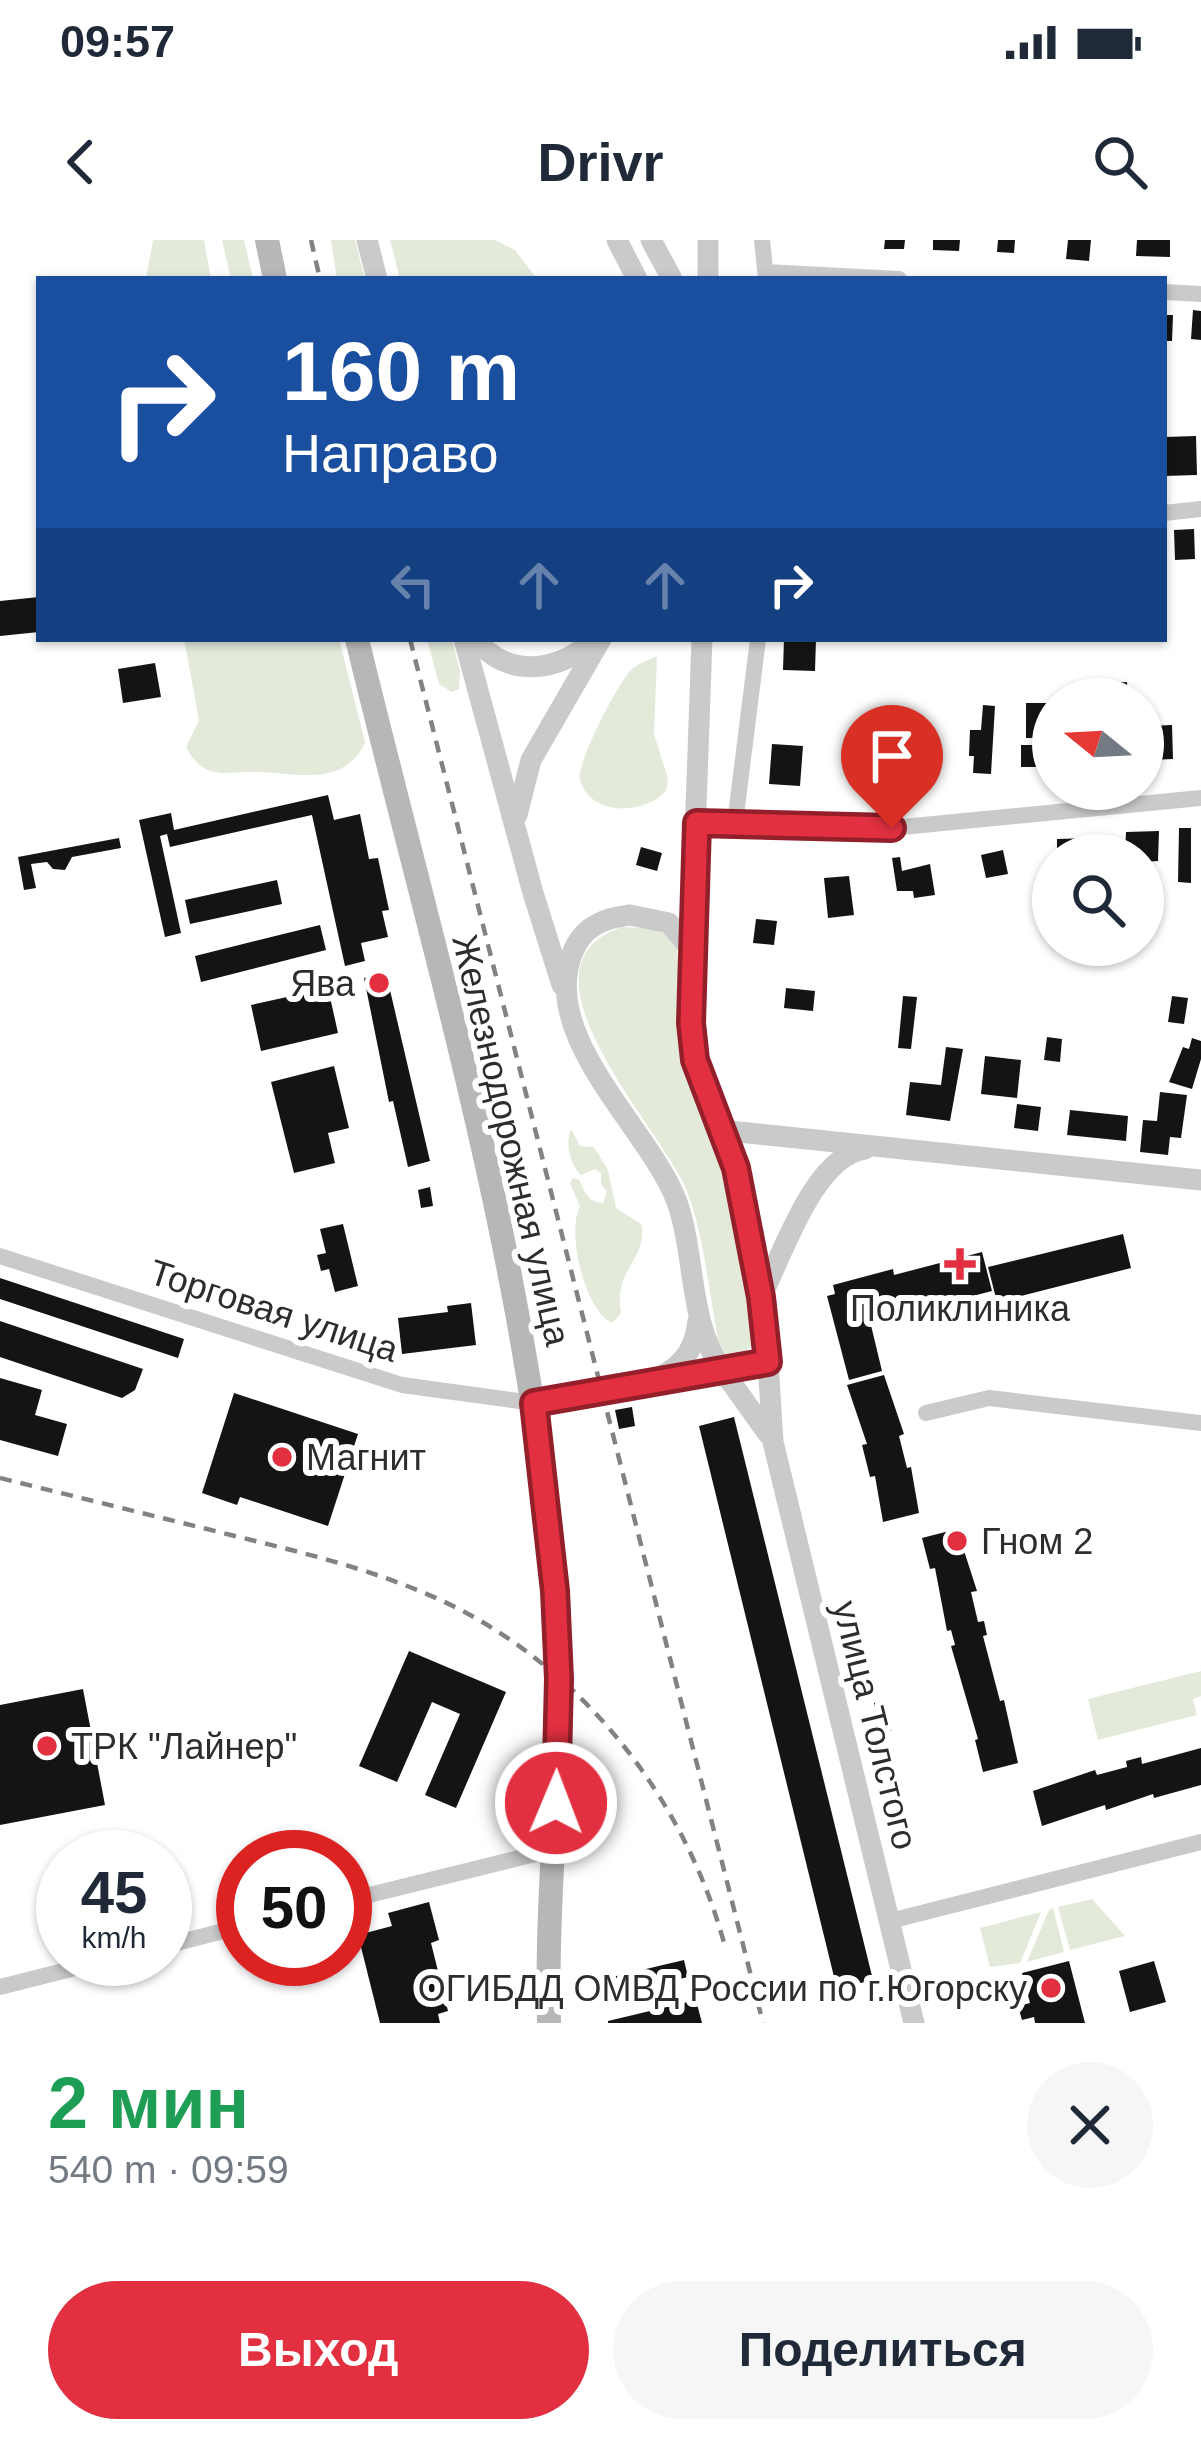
<!DOCTYPE html>
<html lang="ru">
<head>
<meta charset="utf-8">
<style>
	body { margin:0; font-family:Arial,sans-serif; background:#f6f6f7; color:#1f2937; height:100vh; display:flex; flex-direction:column; font-size:45px; white-space:nowrap }
	* { box-sizing:border-box; margin:0 }
	p { font-size:39px; color:#747a83 }
	.icon { flex:none; width:66px; height:66px; fill:none; stroke:currentColor; stroke-width:2; stroke-linecap:round; stroke-linejoin:round }
	.map { position:relative; height:1783px; overflow:hidden }
	.details { display:flex; flex-direction:column; background:#fff; flex:1 }
	.details>* { flex:none }
	.hud { position:absolute; left:36px; top:36px; width:1131px; height:366px; border-radius:0px; box-shadow:0 3px 9px #0004; background:#1a4fa0; color:#fff; overflow:hidden }
	.needle { width:78px; rotate:288deg }
	.buttons { position:absolute; left:1032px; top:438px; display:grid; gap:24px }
	.buttons a { display:grid; place-items:center; width:132px; height:132px; border-radius:50%; background:#fff; box-shadow:0 3px 9px #0004; font-size:60px }
	.speed { position:absolute; left:36px; top:1590px; display:flex; gap:24px; font-size:60px; font-weight:700; text-align:center }
	.speed>* { display:grid; place-content:center; width:156px; height:156px; border-radius:50%; background:#fff; box-shadow:0 3px 9px #0004; line-height:1 }
	.speed small { font-size:30px; font-weight:400 }
	.speed .limit { border:18px solid #d22; background:#fff; color:#111 }
	.pin { position:absolute; display:grid; place-items:center; width:102px; height:102px; color:#fff; margin:-123px -51px; border-radius:50% 50% 50% 0; rotate:-45deg; box-shadow:0 0 12px #0007 }
	.pin .icon { rotate:45deg }
	.me { position:absolute; width:132px; margin:-66px; rotate:1deg; stroke-linejoin:round; filter:drop-shadow(0 0 9px #0008) }
	.turn { display:flex; align-items:center; gap:42px; height:252px; padding:0 48px; font-size:54px }
	.turn .icon { width:156px; height:156px; stroke-width:2.5 }
	.turn b { display:block; font-size:84px; line-height:102px }
	.lanes { display:flex; align-items:center; height:114px; padding:0 48px; background:#0003; justify-content:center; gap:60px; direction:ltr }
	.lanes .off { opacity:.35 }
	.round { display:grid; place-items:center; flex:none; width:126px; height:126px; border-radius:63px; background:#f6f6f7 }
	.head { display:flex; align-items:center; justify-content:space-between; height:204px; padding:0 48px }
	h1 { font-size:72px; font-weight:600; line-height:90px; color:#1e9e55 }
	.action { display:flex; gap:24px; margin-top:auto; padding:24px 48px }
	.action a { flex:1; height:138px; border-radius:72px; background:#e23040; color:#fff; font-size:48px; font-weight:600; line-height:138px; text-align:center }
	.action a+a { background:#f6f6f7; color:#1f2937 }
	.status { display:flex; justify-content:space-between; align-items:center; height:84px; padding:0 60px; background:#fff; direction:ltr }
	.status svg { height:33px; fill:currentColor }
	header { display:flex; justify-content:space-between; align-items:center; height:156px; padding:0 48px; background:#fff; font-size:54px; font-weight:600 }
	.map>svg:first-child { display:block }
	.green { fill:#e3eada }
	.building { fill:#141414 }
	.lines { fill:none; stroke-linecap:round; stroke-linejoin:round }
	.minor { stroke:#cacaca; stroke-width:16 }
	.tertiary { stroke:#cacaca; stroke-width:21 }
	.secondary { stroke:#b7b7b7; stroke-width:24 }
	.rail { stroke:#828282; stroke-width:4.5; stroke-dasharray:12 9; stroke-linecap:butt }
	.route-casing { stroke:#931f2a; stroke-width:30 }
	.route { stroke:#e23040; stroke-width:21 }
	.poi-dot { fill:#e23040; stroke:#fff; stroke-width:4.5 }
	.labels { text-anchor:middle; stroke-width:12; stroke-linejoin:round; paint-order:stroke }
	.poi-label { font-size:36px; fill:#2d2d2d; stroke:#fff; text-anchor:start }
	.street-label { font-size:36px; fill:#2d2d2d; stroke:#fff }
</style>
</head>
<body>
<div class="status"><b>09:57</b><svg viewBox="0 0 49 12"><path d="M0 12V9h3v3zM5 12V6h3v6zM10 12V3h3v9zM15 12V0h3v12zM26 1h20v11H26zM47 4h2v5h-2z"/></svg></div>
<header><svg class="icon" aria-label="back" viewBox="0 0 24 24"><path d="M15 5l-7 7 7 7"/></svg>Drivr<svg class="icon" aria-label="search" viewBox="0 0 24 24"><circle cx="10" cy="10" r="6"/><path d="M15 15l6 6"/></svg></header>
<div class="map">
<svg width="1201" height="1783" viewBox="0 0 1201 1783">
	<rect width="100%" height="100%" fill="#fff"/>
	<path class="green" d="M153,0H204L211,39H146Z
		M222,0H244L253,39H231Z
		M331,0H355L365,39H337Z
		M390,0H495L515,10L537,39H400Z
		M184,399H339L365,502C346,546 300,534 262,532C229,530 205,544 186,507L199,481Z
		M427,399H452L460,432L459,449L452,452L439,444Z
		M657,416L654,494L668,539L666,551C645,575 589,577 580,539C576,524 620,439 632,429C639,423 649,420 657,416Z
		M622,687L645,688L664,693L677,709L683,808L695,857L728,951L753,1096L752,1106L737,1117L726,1115L719,1105C709,1055 705,999 687,951C665,892 503,727 622,687Z
		M571,889L580,906L594,907L608,930L616,968L641,984C649,1018 613,1028 621,1073L612,1083C585,1070 566,993 580,966L570,943L573,938L579,940C586,952 587,962 603,963L607,951L601,944V933L595,929L581,935C570,925 565,903 571,889Z
		M1201,1431V1456L1193,1459L1197,1475L1098,1500L1088,1459Z
		M1092,1659L1125,1696L1070,1710L1058,1667Z
		M1053,1668L1064,1712L1027,1722L1049,1670Z
		M1041,1672L1020,1723L990,1727L980,1688Z"/>
	<path class="building" d="M885,0H905L904,9H884Z
		M933,0H960L959,11L933,10Z
		M998,0H1015L1014,13L997,12Z
		M1068,0H1091L1089,21L1066,19Z
		M1137,0H1170V17L1136,16Z
		M1193,70L1201,71V100L1191,99Z
		M1164,75H1173L1172,101H1164Z
		M1196,196L1197,235L1164,236V197Z
		M1194,289L1195,319L1175,320L1174,290Z
		M39,357V392L0,396V361Z
		M784,399H816L815,431L783,430Z
		M155,423L161,457L123,463L118,429Z
		M1127,442L1128,459H1105L1104,443Z
		M1026,463H1053V527H1043V498H1026Z
		M983,465L995,466L991,534L973,533L974,516H969L970,490H981Z
		M1172,485L1173,519L1151,520L1149,486Z
		M772,504L803,506L800,546L769,544Z
		M1021,505H1038V527H1021Z
		M909,509L910,538L878,539L877,510Z
		M328,555L334,580L360,574L369,619L378,618L389,670L382,671L388,697L361,703L365,721L345,726L312,575L170,607L167,594L160,596L181,693L165,697L139,580L171,573L174,590Z
		M1179,588H1191V643L1178,642Z
		M1159,591L1158,621L1143,622V615H1125L1126,592Z
		M119,598L121,608L72,617L65,630L53,629L47,622L31,624L36,648L24,650L18,617Z
		M1093,598V615H1057V599Z
		M641,607L662,613L657,631L636,625Z
		M1003,610L1008,634L986,638L981,615Z
		M900,617L902,631L930,624L935,655L914,658L913,651H897L892,618Z
		M849,636L854,675L828,678L824,638Z
		M277,640L282,664L190,684L185,660Z
		M756,679L777,681L774,705L753,703Z
		M320,685L326,710L201,742L195,716Z
		M386,733L430,921L408,927L393,861L389,862L364,738Z
		M328,748L338,793L261,811L251,765Z
		M786,748L815,751L813,771L784,768Z
		M903,756L917,757L911,809L898,808Z
		M1172,756L1188,758L1184,784L1168,782Z
		M1047,797L1062,799L1060,822L1044,820Z
		M1192,798L1201,801V819L1192,849L1169,842L1183,807L1189,809Z
		M946,807L963,809L950,881L906,875L910,842L941,845Z
		M985,816L1021,820L1017,858L981,854Z
		M334,826L349,888L328,893L335,923L294,933L271,842Z
		M1160,852L1187,855L1181,898L1170,897L1168,915L1140,912L1143,880L1157,881Z
		M1017,864L1041,867L1038,891L1014,888Z
		M1070,870L1128,876L1126,901L1067,895Z
		M430,947L433,966L421,968L418,950Z
		M343,984L358,1046L335,1052L329,1029L321,1031L317,1015L326,1013L320,989Z
		M1123,994L1131,1028L997,1062L988,1027Z
		M982,1012L992,1051L903,1074L902,1069L869,1077L882,1131L849,1140L827,1056L835,1054L833,1045L893,1029L894,1035Z
		M0,1038L184,1099L178,1118L0,1059Z
		M471,1063L476,1105L402,1114L398,1078L448,1072L447,1066Z
		M0,1081L143,1129L135,1150L122,1158L0,1117Z
		M884,1135L904,1194L899,1196L907,1228L911,1227L919,1273L883,1282L875,1236L870,1237L862,1205L867,1204L847,1145Z
		M0,1138L42,1150L35,1175L67,1184L58,1216L0,1200Z
		M234,1153L358,1194L328,1286L240,1257L237,1265L202,1253Z
		M632,1167L635,1186L619,1189L615,1170Z
		M734,1177L873,1740L837,1749L699,1186Z
		M957,1289L977,1351L971,1352L978,1382L984,1381L987,1395L983,1396L1000,1461L1004,1460L1018,1523L983,1532L975,1500L978,1499L951,1406L955,1405L951,1390L947,1391L935,1328L930,1329L922,1298Z
		M409,1411L506,1452L456,1568L425,1555L460,1474L432,1462L397,1542L359,1526Z
		M83,1449L105,1565L0,1585V1465Z
		M886,1460L892,1490L881,1493L874,1463Z
		M1201,1508V1545L1154,1558L1153,1554L1106,1570L1105,1565L1042,1586L1033,1551L1095,1530L1097,1535L1127,1527L1126,1521L1141,1517L1142,1524Z
		M429,1662L439,1700L431,1703L448,1771L438,1774L440,1783H380L358,1695L392,1686L388,1673Z
		M684,1720L688,1737L595,1759L591,1742Z
		M1069,1721L1085,1783H1035L1034,1777L1022,1780L1018,1766L1030,1763L1022,1733Z
		M1154,1721L1166,1762L1130,1772L1119,1731Z
		M696,1760L702,1783H608V1781Z"/>
	<g class="lines">
		<path class="minor" d="M762,0L766,38
			M766,32L899,39
			M1164,52L1201,54
			M1164,273L1201,269
			M696,583L892,588L1201,558
			M735,583L758,399
			M0,1016L402,1145L534,1163
			M926,1173L989,1158L1201,1183
			M345,1661L555,1609
			M890,1681L1201,1602
			M165,1706L243,1686
			M0,1747L111,1719"/>
		<path class="tertiary" d="M367,0L377,39
			M617,0L637,39
			M651,0L672,39
			M708,39V0
			M464,399L533,653L562,745
			M475,399C509,439 558,433 594,399
			M517,575L531,520L601,399
			M630,675L669,683L691,709V783L695,820L737,928L761,1057L768,1122L723,1131C688,1083 696,1016 677,962C650,889 540,799 572,714C582,687 603,678 630,675Z
			M691,708L702,399
			M720,890L1201,940
			M761,1057C783,1014 814,916 865,909
			M768,1122L773,1202L914,1783
			M661,1136C685,1124 695,1107 698,1081
			M534,1163L723,1131L768,1194"/>
		<path class="secondary" d="M267,0L275,39
			M357,399C433,712 528,1026 555,1348C567,1493 545,1638 549,1783"/>
		<path class="rail" d="M311,0L320,39
			M410,399L763,1783
			M0,1238C77,1257 154,1276 231,1295C308,1314 385,1332 457,1368C591,1437 688,1566 726,1710"/>
	</g>
	<g class="lines">
		<g class="route-casing">
			<path id="route" d="M556,1563L559,1439L555,1351L534,1163L768,1122L761,1057L736,928L695,820L691,783L697,583L892,588"/>
		</g>
		<use href="#route" class="route"/>
	</g>
	<g class="poi-dot">
		<circle cx="379" cy="743" r="12"/>
		<path d="M954 1006h12v12h12v12h-12v12h-12v-12h-12v-12h12z"/>
		<circle cx="282" cy="1217" r="12"/>
		<circle cx="957" cy="1301" r="12"/>
		<circle cx="47" cy="1506" r="12"/>
		<circle cx="1051" cy="1748" r="12"/>
	</g>
	<g class="labels">
		<g class="poi-label">
			<text x="355" y="756" text-anchor="end">Ява</text>
			<text x="960" y="1081" text-anchor="middle">Поликлиника</text>
			<text x="306" y="1230">Магнит</text>
			<text x="981" y="1314">Гном 2</text>
			<text x="71" y="1519">ТРК "Лайнер"</text>
			<text x="1027" y="1761" text-anchor="end">ОГИБДД ОМВД России по г.Югорску</text>
		</g>
		<g class="street-label">
			<text transform="translate(512 900) rotate(77)" y="13">Железнодорожная улица</text>
			<text transform="translate(274 1070) rotate(18)" y="13">Торговая улица</text>
			<text transform="translate(876 1485) rotate(76)" y="13">улица Толстого</text>
		</g>
	</g>
</svg>
<div class="buttons">
<a><svg class="needle" viewBox="-14 -14 28 28"><path d="M0-13l5 13h-10z" fill="#e53935"/><path d="M0 13l5-13h-10z" fill="#747a83"/></svg></a>
<a><svg class="icon" aria-label="search" viewBox="0 0 24 24"><circle cx="10" cy="10" r="6"/><path d="M15 15l6 6"/></svg></a>
</div>
<div class="speed"><div>45<small>km/h</small></div><div class="limit">50</div></div>
<div class="pin" style="left:892px;top:588px;background:#d93025"><svg class="icon" aria-label="arrive" viewBox="0 0 24 24"><path d="M6 21V4h12l-3 4 3 4H6"/></svg></div>
<svg class="me" style="left:556px;top:1563px" viewBox="-20 -20 40 40"><circle r="17" fill="#e23040" stroke="#fff" stroke-width="3"/><path d="M0-11L8 9 0 5-8 9z" fill="#fff"/></svg>
<div class="hud">
<div class="turn"><svg class="icon" aria-label="right" viewBox="0 0 24 24"><path d="M7 20v-9h11M14 6l5 5-5 5"/></svg><div><b>160 m</b>Направо</div></div>
<div class="lanes"><svg class="icon off" aria-label="left" viewBox="0 0 24 24"><path d="M17 20v-9H6M10 6l-5 5 5 5"/></svg><svg class="icon off" aria-label="ahead" viewBox="0 0 24 24"><path d="M12 20V5M6 11l6-6 6 6"/></svg><svg class="icon off" aria-label="ahead" viewBox="0 0 24 24"><path d="M12 20V5M6 11l6-6 6 6"/></svg><svg class="icon" aria-label="right" viewBox="0 0 24 24"><path d="M7 20v-9h11M14 6l5 5-5 5"/></svg></div>
</div>
</div>
<section class="details">
<div class="head"><div><h1>2 мин</h1><p>540 m · 09:59</p></div><a class="round"><svg class="icon" aria-label="close" viewBox="0 0 24 24"><path d="M6 6l12 12M18 6L6 18"/></svg></a></div>
<div class="action"><a>Выход</a><a>Поделиться</a></div>
</section>
</body>
</html>
